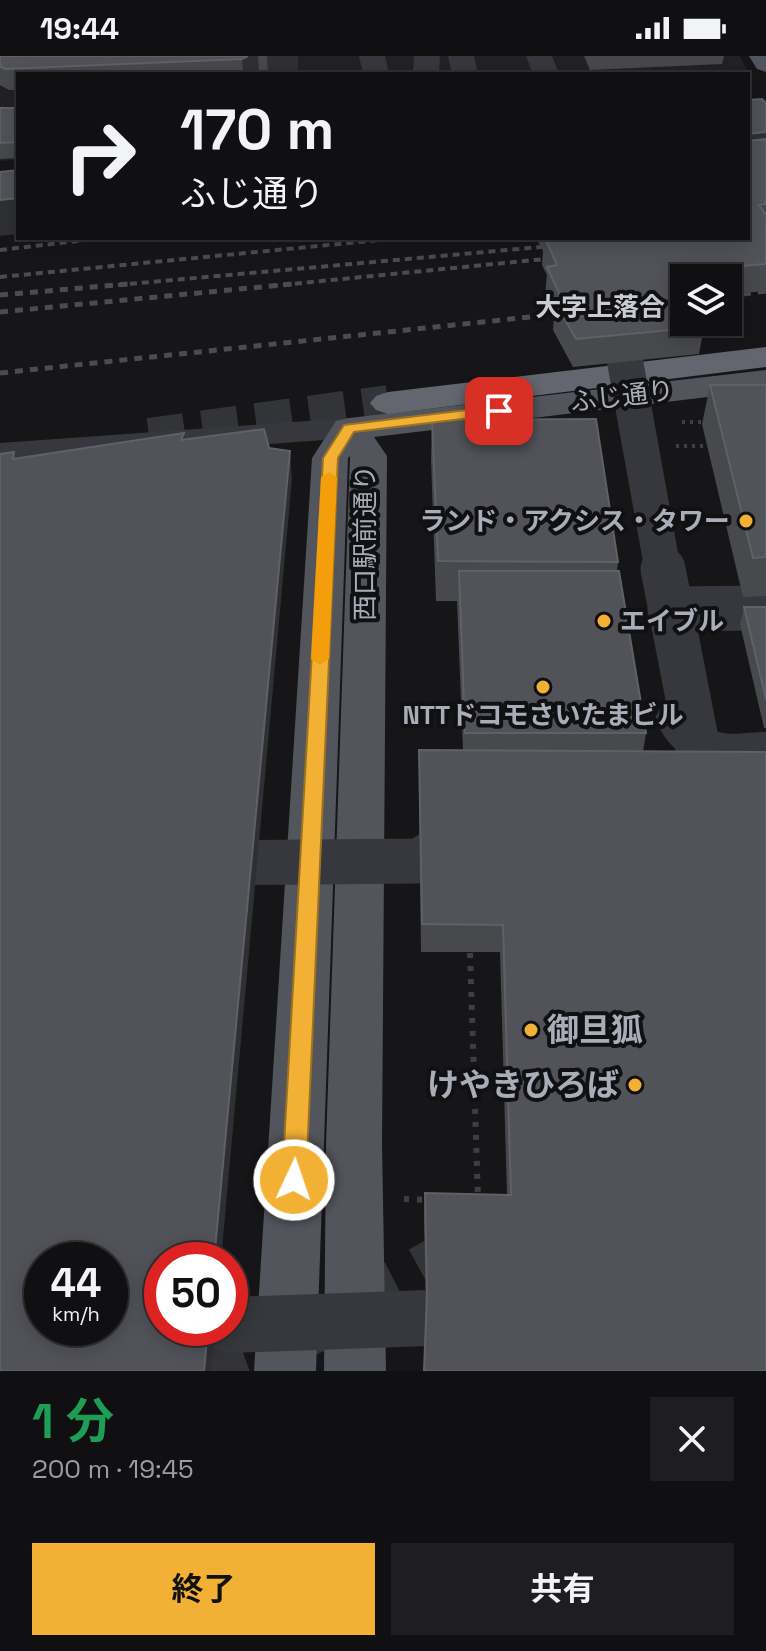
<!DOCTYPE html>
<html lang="ja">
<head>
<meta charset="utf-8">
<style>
	body { margin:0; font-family:"Space Grotesk","Noto Sans JP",sans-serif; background:#1e1e20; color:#f1f3f6; height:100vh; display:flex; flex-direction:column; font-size:30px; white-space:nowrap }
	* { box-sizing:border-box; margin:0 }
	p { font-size:26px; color:#9c9d9f }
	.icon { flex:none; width:44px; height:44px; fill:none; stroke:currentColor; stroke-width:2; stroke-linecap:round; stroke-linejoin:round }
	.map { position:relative; height:1315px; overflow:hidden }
	.sheet { display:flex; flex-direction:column; background:#101012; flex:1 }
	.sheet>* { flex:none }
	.hud { position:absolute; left:16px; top:16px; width:734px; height:168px; border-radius:0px; box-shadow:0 4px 20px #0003,0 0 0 2px #303032; background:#101012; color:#f1f3f6; overflow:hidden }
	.fabs { position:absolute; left:670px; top:208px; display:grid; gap:16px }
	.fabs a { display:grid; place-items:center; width:72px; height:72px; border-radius:0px; background:#101012; box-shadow:0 4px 20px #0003,0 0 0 2px #303032; font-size:40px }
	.speed { position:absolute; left:24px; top:1186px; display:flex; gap:16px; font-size:40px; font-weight:700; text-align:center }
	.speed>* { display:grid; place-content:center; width:104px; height:104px; border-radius:50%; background:#101012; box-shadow:0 4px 20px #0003,0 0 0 2px #303032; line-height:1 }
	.speed small { font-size:20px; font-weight:400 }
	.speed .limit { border:12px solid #d22; background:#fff; color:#111 }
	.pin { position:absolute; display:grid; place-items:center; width:68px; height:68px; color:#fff; margin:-34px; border-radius:16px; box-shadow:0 4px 12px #0006 }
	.me { position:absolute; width:88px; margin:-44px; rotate:3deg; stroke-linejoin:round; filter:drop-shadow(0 0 6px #0008) }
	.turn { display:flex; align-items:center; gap:28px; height:168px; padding:0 32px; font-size:36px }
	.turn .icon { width:104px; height:104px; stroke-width:2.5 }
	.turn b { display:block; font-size:56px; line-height:68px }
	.round { display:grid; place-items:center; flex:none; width:84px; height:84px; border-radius:0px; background:#1e1e20 }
	.head { display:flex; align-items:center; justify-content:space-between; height:136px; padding:0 32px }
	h1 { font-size:48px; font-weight:700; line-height:60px; color:#1e9e55 }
	.action { display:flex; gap:16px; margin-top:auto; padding:16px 32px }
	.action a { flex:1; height:92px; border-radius:0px; background:#f2b134; color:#111; font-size:32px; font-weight:700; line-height:92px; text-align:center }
	.action a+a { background:#1e1e20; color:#f1f3f6 }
	.status { display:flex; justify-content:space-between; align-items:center; height:56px; padding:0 40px; background:#101012; direction:ltr }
	.status svg { height:22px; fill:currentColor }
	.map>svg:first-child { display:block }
	.built { fill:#222225 }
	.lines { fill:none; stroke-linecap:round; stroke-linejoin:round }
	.highway-tunnel-far1 { stroke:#333438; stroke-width:36; stroke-dasharray:36 18; stroke-linecap:butt }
	.highway-tunnel { stroke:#333438; stroke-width:56; stroke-dasharray:56 28; stroke-linecap:butt }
	.path-far1 { stroke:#3d3f44; stroke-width:4; stroke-dasharray:3 5; stroke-linecap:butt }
	.path { stroke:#3d3f44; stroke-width:6; stroke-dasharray:5 8; stroke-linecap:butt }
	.minor { fill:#37383d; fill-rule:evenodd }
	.major { fill:#53555c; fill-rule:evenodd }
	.highway { fill:#63666e; fill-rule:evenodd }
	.rail-far1 { stroke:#4a4c52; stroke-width:4; stroke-dasharray:7 5; stroke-linecap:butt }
	.rail { stroke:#4a4c52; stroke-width:5; stroke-dasharray:8 7; stroke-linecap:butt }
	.minor-bridge-far3 { stroke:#37383d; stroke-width:29 }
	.minor-bridge-far2 { stroke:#37383d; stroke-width:36 }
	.minor-bridge-far1 { stroke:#37383d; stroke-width:45 }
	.minor-bridge { stroke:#37383d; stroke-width:56 }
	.wall { fill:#47494d }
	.shaded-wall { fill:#2f3033 }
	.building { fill:#525359; stroke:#5f6168; stroke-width:2; fill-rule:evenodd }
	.route { fill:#f2b134; stroke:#9d7322; stroke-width:2 }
	.slow { fill:#f59e0b }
	.poi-dot { fill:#f2b134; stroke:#111113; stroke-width:3 }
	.labels { text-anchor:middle; stroke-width:8; stroke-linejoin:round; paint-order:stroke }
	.far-quarter-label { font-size:26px; font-weight:bold; fill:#c9ccd4; stroke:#111113 }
	.street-label { font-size:26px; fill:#a8adb8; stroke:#111113 }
	.poi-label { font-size:26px; font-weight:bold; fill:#a8adb8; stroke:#111113; text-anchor:end }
	.near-poi-label { font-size:32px; font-weight:bold; fill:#a8adb8; stroke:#111113; text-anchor:start }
</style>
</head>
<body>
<div class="status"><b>19:44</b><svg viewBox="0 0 49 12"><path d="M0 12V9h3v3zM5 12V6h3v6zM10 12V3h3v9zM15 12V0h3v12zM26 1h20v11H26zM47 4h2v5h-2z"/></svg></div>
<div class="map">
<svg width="766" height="1315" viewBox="0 0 766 1315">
	<rect width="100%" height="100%" fill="#161618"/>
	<path class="built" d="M0,0H740L750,20L18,18V104L0,105Z"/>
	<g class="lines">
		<path class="highway-tunnel-far1" d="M149,380L388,347"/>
		<path class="highway-tunnel" d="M190,1315C290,1281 386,1244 475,1187"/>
		<path class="path-far1" d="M682,366H701
			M676,390H707"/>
		<path class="path" d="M470,897L478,1143
			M404,1143L429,1144"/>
		<path class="minor" d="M359,0H385L389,18H363Z
			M414,0H440L439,18H413Z
			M448,0H474L478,18H452Z
			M526,0H552L559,18H533Z
			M349,362L362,365L367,373L362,381L0,409V387Z
			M677,646L693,651C713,686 729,677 766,676V710C718,711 675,714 655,662L661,651Z"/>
		<path class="major" d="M749,0H766V16L757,13Z
			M766,314V334L374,381L387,400L382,1088L386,1315H324L326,1088L350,400L348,402L316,1315H254L312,402L336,365L349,362Z"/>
		<path class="highway" d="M766,291V311L388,358L376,354L370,347L376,340L388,336Z"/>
		<path class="rail-far1" d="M0,194L103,182
			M0,221L400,182
			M106,230L563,189
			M271,230L565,201"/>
		<path class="rail" d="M0,239L128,228
			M728,240L766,235
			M0,256L292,228
			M0,317L577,256"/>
		<path class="minor-bridge-far3" d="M603,182L611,230"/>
		<path class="minor-bridge-far2" d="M611,228L663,515"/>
		<path class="minor-bridge-far1" d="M663,513L704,724
			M670,553L766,552
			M198,807L418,805L473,774"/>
		<path class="minor-bridge" d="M230,1269L483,1260"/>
	</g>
	<path class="wall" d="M0,0H298V14L277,18H268V16H259L255,18H18V34H9L0,29Z
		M584,0H724L722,8L590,14Z
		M766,47V235L728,238V222H684L704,271L699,298L573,311L553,274L554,260L545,238L547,219L542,209L543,195L536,182H748Z
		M0,52H18V102L0,103Z
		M710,329H766V540L743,541L702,368Z
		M432,364L618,506L617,515L646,677L643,696L766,1315L426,1260L424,1161L425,1137L507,1139L500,896H421L419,723V694L463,695L457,545H436L431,403Z
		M744,551H766V672H764L740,568Z"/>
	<path class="shaded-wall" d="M248,0H258L259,16L255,18H243L242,3Z
		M267,0H298V14L277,18H268Z
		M766,76V107L748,109V78Z
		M18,142V178L0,180V144Z
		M290,395L292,423L221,1204H214Z
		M208,1272H215L211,1315H204Z"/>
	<path class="building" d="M0,0H248L242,3L5,13L0,10Z
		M762,43L766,47V76L748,78V44Z
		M0,52H18V86L0,87Z
		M766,83V148L759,149L766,159V208L684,214L689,222H684V266H702L704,271L576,283L555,246L562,244L547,211L557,209L545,182H748V85Z
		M18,114V142L0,144V116Z
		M710,329H766V501L753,502Z
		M596,363L618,506L438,505L432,364Z
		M264,373L269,392L290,395L214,1204H162V1272H208L204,1315H0V398L14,396L13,403L184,377L181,384ZM42,1204H110V1272H42Z
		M459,515H619L646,677H465Z
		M744,551H766V643Z
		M419,694L766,696V1315H424L427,1238L425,1137L511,1139L503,869L422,868Z"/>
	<path class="route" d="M499,350L504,352V358L354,376L338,402L306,1124L302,1132L294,1135L286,1132L282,1124L323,402L344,369Z"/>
	<path class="slow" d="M329,416L337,421L329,603L320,609L311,603L321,421Z"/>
	<g class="poi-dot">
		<circle cx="746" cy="465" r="8"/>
		<circle cx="604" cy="565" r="8"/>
		<circle cx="543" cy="631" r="8"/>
		<circle cx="531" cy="974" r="8"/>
		<circle cx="635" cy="1029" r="8"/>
	</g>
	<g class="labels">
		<g class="far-quarter-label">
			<text x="600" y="260">大字上落合</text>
		</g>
		<g class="street-label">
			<text transform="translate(622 340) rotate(-7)" y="9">ふじ通り</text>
			<text transform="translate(365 487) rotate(-90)" y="9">西口駅前通り</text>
		</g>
		<g class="poi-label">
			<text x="730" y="474">ランド・アクシス・タワー</text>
			<text x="620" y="574" text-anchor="start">エイブル</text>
			<text x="543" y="668" text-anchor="middle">NTTドコモさいたまビル</text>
		</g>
		<g class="near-poi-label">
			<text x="547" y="985">御旦狐</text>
			<text x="619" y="1040" text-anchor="end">けやきひろば</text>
		</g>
	</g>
</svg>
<div class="fabs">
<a><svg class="icon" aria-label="layers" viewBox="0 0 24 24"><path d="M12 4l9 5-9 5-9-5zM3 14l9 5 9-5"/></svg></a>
</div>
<div class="speed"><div>44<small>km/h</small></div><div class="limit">50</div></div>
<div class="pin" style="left:499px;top:355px;background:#d93025"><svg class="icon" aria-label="arrive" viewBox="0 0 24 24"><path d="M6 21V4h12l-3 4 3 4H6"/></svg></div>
<svg class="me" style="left:294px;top:1124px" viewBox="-20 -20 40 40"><circle r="17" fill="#f2b134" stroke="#fff" stroke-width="3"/><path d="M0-11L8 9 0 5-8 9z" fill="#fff"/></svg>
<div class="hud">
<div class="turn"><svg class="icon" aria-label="right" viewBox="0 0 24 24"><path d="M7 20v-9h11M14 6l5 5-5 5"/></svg><div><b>170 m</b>ふじ通り</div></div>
</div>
</div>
<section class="sheet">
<div class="head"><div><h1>1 分</h1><p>200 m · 19:45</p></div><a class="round"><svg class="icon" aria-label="close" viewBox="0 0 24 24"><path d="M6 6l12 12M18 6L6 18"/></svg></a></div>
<div class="action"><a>終了</a><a>共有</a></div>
</section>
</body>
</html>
